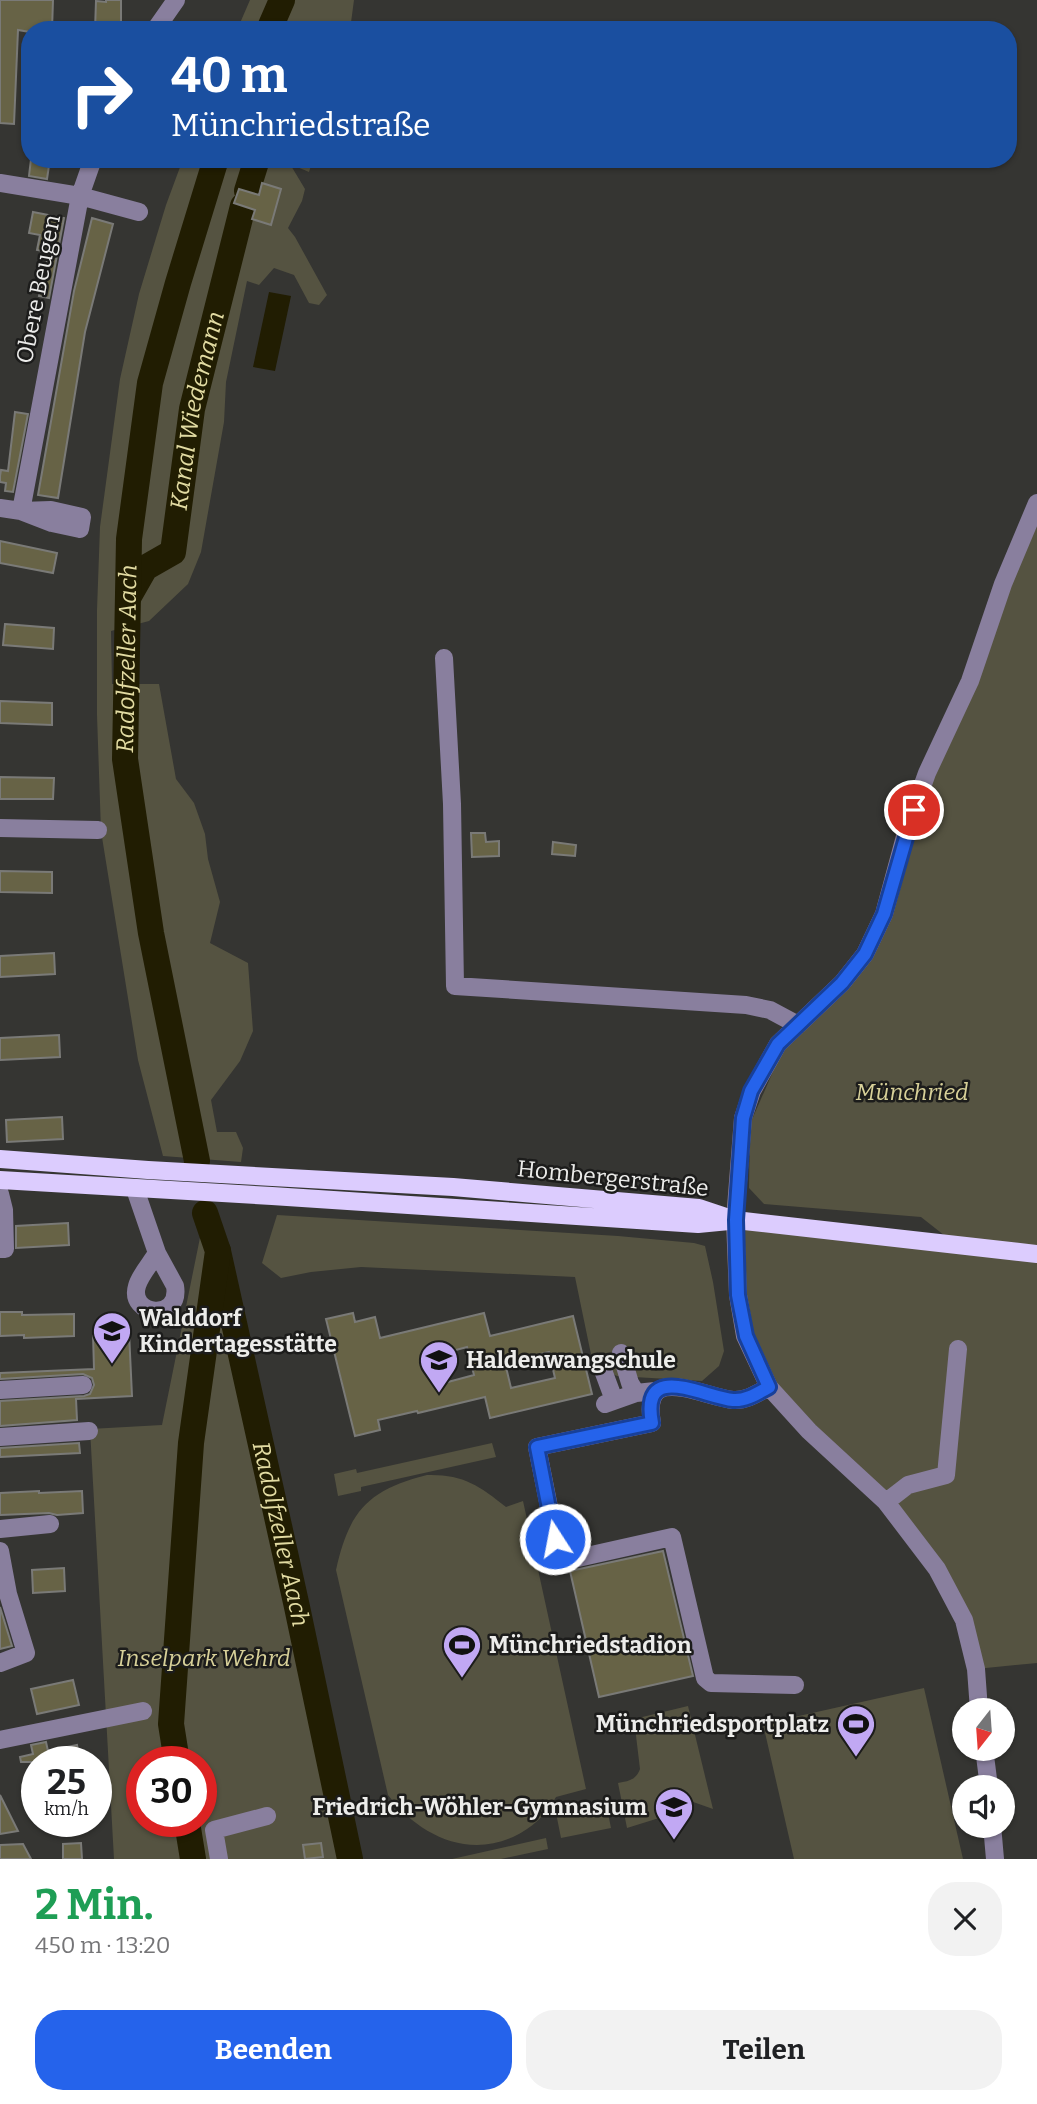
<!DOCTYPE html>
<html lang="de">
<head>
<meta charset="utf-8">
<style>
	body { margin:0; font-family:Bitter,serif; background:#f2f2f2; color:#202124; height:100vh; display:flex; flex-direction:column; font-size:26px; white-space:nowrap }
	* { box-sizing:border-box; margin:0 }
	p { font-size:23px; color:#757577 }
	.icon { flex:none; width:38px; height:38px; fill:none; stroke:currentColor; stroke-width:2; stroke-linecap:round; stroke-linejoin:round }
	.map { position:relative; height:1859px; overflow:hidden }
	.sheet { display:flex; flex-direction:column; background:#fff; flex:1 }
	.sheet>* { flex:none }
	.banner { position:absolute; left:21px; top:21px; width:996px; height:147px; border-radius:28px; box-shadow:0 2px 5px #0004; background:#1a4fa0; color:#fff; overflow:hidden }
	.needle { width:46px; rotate:197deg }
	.buttons { position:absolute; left:952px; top:1698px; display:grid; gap:14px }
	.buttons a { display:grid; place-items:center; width:63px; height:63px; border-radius:50%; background:#fff; box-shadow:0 2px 5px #0004; font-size:35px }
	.speed { position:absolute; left:21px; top:1746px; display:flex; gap:14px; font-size:35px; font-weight:700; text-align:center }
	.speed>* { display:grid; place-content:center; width:91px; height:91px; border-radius:50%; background:#fff; box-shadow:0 2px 5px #0004; line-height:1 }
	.speed small { font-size:18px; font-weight:400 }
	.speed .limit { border:10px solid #d22; background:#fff; color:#111 }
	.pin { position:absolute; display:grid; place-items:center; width:60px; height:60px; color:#fff; margin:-30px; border:4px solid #fff; border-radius:50%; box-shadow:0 2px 7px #0007 }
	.me { position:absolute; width:77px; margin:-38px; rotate:349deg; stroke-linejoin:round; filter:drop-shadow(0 0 5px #0008) }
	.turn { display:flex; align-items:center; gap:24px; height:147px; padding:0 35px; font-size:32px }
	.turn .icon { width:91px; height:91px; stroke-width:2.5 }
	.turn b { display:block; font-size:49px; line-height:60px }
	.round { display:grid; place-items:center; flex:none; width:74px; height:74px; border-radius:28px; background:#f2f2f2 }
	.headline { display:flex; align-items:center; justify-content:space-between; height:119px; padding:0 35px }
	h1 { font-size:42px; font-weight:700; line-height:52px; color:#1e9e55 }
	.action { display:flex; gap:14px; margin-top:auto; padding:14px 35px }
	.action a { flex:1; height:80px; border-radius:28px; background:#2563eb; color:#fff; font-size:28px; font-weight:700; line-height:80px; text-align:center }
	.action a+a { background:#f2f2f2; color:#202124 }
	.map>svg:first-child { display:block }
	.green { fill:#555341; fill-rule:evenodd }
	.water { fill:#211d02 }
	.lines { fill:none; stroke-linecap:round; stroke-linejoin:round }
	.river { stroke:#211d02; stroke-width:26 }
	.building { fill:#676346; stroke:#7a7a77; stroke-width:2; fill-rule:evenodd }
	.minor { stroke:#897f9e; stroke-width:18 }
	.major { stroke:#dcccfe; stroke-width:18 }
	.route-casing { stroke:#184099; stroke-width:18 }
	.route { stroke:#2563eb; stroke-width:12 }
	.labels { text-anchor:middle; stroke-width:5; stroke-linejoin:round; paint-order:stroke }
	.street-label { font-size:23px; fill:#ececea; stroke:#1c1c1b }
	.park-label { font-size:23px; font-style:italic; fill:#d8d199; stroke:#1c1c1b }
	.poi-label { font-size:23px; font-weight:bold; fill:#ececea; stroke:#1c1c1b; text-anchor:start }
	.water-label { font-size:24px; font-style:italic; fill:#e2dba2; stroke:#1c1c1b }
</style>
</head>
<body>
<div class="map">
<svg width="1037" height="1859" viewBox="0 0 1037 1859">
	<rect width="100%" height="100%" fill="#353532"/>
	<path class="green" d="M250,0H354L350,30H237Z
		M183,159H313L309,172L290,164L305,189L302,201L288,228L295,237L327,295L319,305L309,303L294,275L274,268L259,285L247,281L226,382L224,422L201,552L188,584L149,621L111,631L112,684H159L176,779L194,803L205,834L208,859L220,902L210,943L248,963L253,1031L240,1061L211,1100L217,1132H236L243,1148L241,1162L163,1156L138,1060L101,831L97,715V610L100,527L120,379L139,294L166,205Z
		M1037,512V1663L976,1669L937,1569L809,1431L745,1336L735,1220L954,1243L921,1217L764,1204L749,1188L750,1124L782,1051L867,955L910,829Z
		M205,1213L218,1251L297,1607L350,1859H114L90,1429L162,1425ZM142,1762H201V1822H142Z
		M277,1215L618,1236L694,1243L705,1246L713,1282L724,1351L719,1366L702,1381L617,1376L593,1364L575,1277L361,1267L311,1272L281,1278L262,1263Z
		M492,1443L496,1457L361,1487V1491L338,1496L334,1474L356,1469L357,1473Z
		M427,1475C462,1474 479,1485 506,1507L523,1501L586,1789L556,1797C546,1815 532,1828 513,1837C465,1859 417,1833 388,1795L336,1570C349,1511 368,1490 427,1475Z
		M924,1688L963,1859H794L763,1724Z
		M688,1706L713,1809L682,1798L672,1814L627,1828L618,1783C629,1781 636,1780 640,1769L634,1719Z
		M606,1803L611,1828L561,1838L556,1813Z
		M546,1838L548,1849L501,1859H452Z"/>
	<path class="water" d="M269,292L291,296L275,371L253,367Z"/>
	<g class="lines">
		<g class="river">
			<path d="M269,30L282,0"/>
			<path d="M247,191L257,159"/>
			<path id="s1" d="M129,596L145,568L173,552L192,409L243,206"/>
			<path id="s2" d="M197,1161L151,933L125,759L129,539L150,383L178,283L216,159"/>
			<path id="s3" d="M218,1251L297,1607L350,1859"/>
			<path d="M177,1762L171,1724L191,1443L218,1251L205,1213"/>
			<path d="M187,1822L193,1859"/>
		</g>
	</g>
	<path class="building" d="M0,0H53L52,30H30V32L18,30L14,124L0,123Z
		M106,0H121V28L107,27V30H95L96,1L106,2Z
		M31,159H50L47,179L29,176Z
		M262,183L281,189L271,225L252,219L255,210L234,203L239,189L259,195Z
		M33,212L64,218L49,298L39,296L49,252L37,250L40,235L29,233Z
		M92,218L113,224L85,332L58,498L38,495L74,291Z
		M15,412L28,414L13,492L5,491L6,483L0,482V476L1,470L8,471Z
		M0,541L57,553L53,573L0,563Z
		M5,624L54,628L53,649L3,645Z
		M0,701L52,703V725L0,723Z
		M0,777L54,778L53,799H0Z
		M471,833H485L486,842L499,841V856L472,857Z
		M553,842L576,845L575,856L552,854Z
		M0,871L52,872V893L0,892Z
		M54,953L55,974L0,977V956Z
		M59,1035L60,1057L0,1060V1038Z
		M62,1117L63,1139L7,1142L6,1120Z
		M68,1223L69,1245L16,1248V1226Z
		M0,1312H22V1315L74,1314V1336L24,1338V1335L0,1336Z
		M353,1313L355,1322L375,1317L380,1338L484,1313L490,1336L573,1316L592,1394L490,1418L485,1397L418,1413L417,1411L378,1420L380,1430L355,1436L326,1319ZM467,1347L474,1375L448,1382L441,1354ZM549,1352L555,1378L511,1388L505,1363Z
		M129,1332L132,1396L76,1399L77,1420L0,1426V1401L84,1396L90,1394L94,1385L92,1378L83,1374L0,1379V1373L94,1369L93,1334Z
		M79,1443L80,1453L0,1457V1448Z
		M39,1491V1493L82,1491L83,1513L57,1515L49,1513L0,1515V1493Z
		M663,1551L693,1676L599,1697L570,1571Z
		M64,1568L65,1591L33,1593L32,1570Z
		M0,1607L12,1646L0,1649Z
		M73,1680L79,1705L37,1714L31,1689Z
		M46,1742L48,1751L77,1745L80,1762H21L20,1757L33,1754L31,1745Z
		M0,1795L18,1831L0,1834Z
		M81,1843L82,1859H63V1844Z
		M321,1843L323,1857L305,1859L303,1845Z
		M23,1844L31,1859H0V1845Z"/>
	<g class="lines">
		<path class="minor" d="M155,30L176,0
			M0,183L80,196L139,212
			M0,508L21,511L51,510L82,517L80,529L52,523L21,511
			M21,511L80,196L93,159
			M444,658L452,804L455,986L746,1005L770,1010L798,1025
			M0,828L98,830
			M135,1189L157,1253L175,1286C181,1322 128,1316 137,1286C140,1275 151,1263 157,1253
			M0,1194L4,1210L5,1249H0
			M621,1353L630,1383L636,1393
			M604,1373L614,1400
			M769,1387C758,1393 746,1401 733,1400C702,1397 641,1361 652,1423L537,1447L560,1562L672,1537L705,1678L711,1683L795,1685
			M0,1390L83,1385
			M605,1404L636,1393L655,1391
			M0,1437L89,1431
			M886,1502L908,1485L946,1475L958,1349
			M0,1529L50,1524
			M0,1551L8,1594L26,1653L0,1663
			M979,1710L976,1669L964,1620L937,1569L886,1502L809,1431L769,1387L745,1336L738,1295L735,1220L743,1118L752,1091L778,1044L842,983L865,954L884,914L907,829L927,773L970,681L1003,584L1037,503
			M0,1740L143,1711
			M984,1748L989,1787
			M992,1825L995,1859
			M219,1859L214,1830L267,1816"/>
		<path class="major" d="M0,1159L148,1170L453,1187L699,1208L735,1220L1037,1254
			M0,1180L272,1196L698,1224L729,1221"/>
	</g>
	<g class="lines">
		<g class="route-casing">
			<path id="route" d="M555,1539L537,1447L652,1423C640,1360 703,1397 733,1400C746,1401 758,1393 769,1387L746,1336L738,1295L736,1220L743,1118L751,1091L778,1044L842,983L865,954L884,914L914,810"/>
		</g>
		<use href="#route" class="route"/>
	</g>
	<defs>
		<g id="school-pin" transform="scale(2.0125)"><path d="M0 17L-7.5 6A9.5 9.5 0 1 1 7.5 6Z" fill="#c1a8f3" stroke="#1c1c1b"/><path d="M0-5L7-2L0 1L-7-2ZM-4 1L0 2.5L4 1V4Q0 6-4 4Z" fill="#111"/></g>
		<g id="stadium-pin" transform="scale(2.0125)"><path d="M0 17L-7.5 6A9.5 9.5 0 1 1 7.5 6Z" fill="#c1a8f3" stroke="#1c1c1b"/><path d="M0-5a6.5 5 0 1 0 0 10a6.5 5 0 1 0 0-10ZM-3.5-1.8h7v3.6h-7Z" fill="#111"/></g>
	</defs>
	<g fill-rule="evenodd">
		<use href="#school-pin" x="112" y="1331"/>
		<use href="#school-pin" x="439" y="1360"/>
		<use href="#stadium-pin" x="462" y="1645"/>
		<use href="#stadium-pin" x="856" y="1724"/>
		<use href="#school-pin" x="674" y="1807"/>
	</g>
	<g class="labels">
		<g class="street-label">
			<text transform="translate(38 289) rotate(-79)" y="8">Obere Beugen</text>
			<text transform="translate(613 1178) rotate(6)" y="8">Hombergerstraße</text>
		</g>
		<g class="park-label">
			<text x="912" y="1100">Münchried</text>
			<text x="204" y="1666">Inselpark Wehrd</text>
		</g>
		<g class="poi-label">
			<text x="139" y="1326">Walddorf<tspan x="139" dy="26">Kindertagesstätte</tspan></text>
			<text x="466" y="1368">Haldenwangschule</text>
			<text x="489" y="1653">Münchriedstadion</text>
			<text x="829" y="1732" text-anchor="end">Münchriedsportplatz</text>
			<text x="647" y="1815" text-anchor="end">Friedrich-Wöhler-Gymnasium</text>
		</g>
		<g class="water-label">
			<text dy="8" stroke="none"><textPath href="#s1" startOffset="208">Kanal Wiedemann</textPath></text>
			<text dy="8" stroke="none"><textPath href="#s2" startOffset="509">Radolfzeller Aach</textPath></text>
			<text dy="8" stroke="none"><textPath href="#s3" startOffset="290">Radolfzeller Aach</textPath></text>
		</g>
	</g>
</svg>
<div class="buttons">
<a><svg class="needle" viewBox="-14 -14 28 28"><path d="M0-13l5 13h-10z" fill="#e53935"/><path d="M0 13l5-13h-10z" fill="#757577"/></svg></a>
<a><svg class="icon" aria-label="sound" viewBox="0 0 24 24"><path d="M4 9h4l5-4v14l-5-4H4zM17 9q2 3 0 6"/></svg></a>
</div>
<div class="speed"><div>25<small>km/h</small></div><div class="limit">30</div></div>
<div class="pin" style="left:914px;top:810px;background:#d93025"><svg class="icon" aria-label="arrive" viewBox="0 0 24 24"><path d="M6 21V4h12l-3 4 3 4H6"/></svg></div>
<svg class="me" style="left:555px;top:1539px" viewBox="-20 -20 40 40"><circle r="17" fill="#2563eb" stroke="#fff" stroke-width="3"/><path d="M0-11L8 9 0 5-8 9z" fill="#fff"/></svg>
<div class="banner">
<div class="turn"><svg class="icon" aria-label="right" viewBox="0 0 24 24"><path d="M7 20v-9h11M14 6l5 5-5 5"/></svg><div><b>40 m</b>Münchriedstraße</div></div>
</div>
</div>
<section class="sheet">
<div class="headline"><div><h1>2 Min.</h1><p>450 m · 13:20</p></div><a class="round"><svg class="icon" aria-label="close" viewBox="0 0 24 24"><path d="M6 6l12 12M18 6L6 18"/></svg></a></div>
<div class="action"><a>Beenden</a><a>Teilen</a></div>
</section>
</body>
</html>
